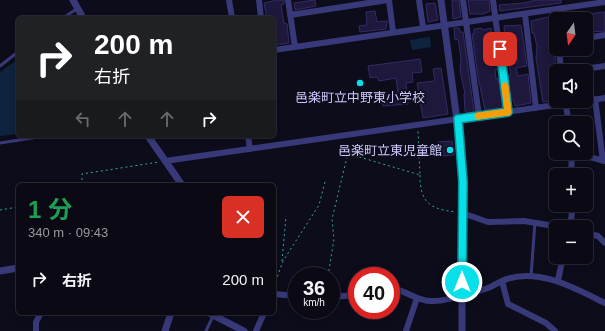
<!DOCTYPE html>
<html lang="ja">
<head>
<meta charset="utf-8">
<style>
	body { margin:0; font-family:Arial,"Noto Sans JP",sans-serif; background:#181722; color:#f1f3f6; height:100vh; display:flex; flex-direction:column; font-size:15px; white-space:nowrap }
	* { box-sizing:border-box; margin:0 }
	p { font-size:13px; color:#999aa0 }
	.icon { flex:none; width:22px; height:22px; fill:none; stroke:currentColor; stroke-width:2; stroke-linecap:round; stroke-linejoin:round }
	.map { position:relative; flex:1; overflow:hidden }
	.side { position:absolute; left:16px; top:183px; width:260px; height:132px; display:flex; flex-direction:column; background:#0a0914; border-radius:6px; box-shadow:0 2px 6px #0003,0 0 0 1px #2a2a34 }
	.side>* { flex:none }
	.banner { position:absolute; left:16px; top:16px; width:260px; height:122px; border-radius:6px; box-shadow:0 2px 6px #0003,0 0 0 1px #2a2a34; background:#202124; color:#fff; overflow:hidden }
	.needle { width:26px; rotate:194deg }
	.controls { position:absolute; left:549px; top:12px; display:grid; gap:8px }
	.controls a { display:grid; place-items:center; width:44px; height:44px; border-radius:6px; background:#0a0914; box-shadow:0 2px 6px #0003,0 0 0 1px #2a2a34; font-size:20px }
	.speed { position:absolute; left:288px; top:267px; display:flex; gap:8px; font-size:20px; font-weight:700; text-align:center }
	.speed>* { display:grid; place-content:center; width:52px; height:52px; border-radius:50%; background:#0a0914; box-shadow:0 2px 6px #0003,0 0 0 1px #2a2a34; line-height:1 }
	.speed small { font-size:10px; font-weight:400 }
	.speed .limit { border:6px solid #d22; background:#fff; color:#111 }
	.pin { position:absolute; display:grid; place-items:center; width:34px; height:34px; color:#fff; margin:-17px; border-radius:8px; box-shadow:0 2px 6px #0006 }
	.me { position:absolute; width:44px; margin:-22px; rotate:0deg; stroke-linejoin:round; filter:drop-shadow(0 0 3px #0008) }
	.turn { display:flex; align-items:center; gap:14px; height:84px; padding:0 12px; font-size:18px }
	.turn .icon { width:52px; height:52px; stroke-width:2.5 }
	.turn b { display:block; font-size:28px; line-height:34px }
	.lanes { display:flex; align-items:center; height:38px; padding:0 12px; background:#0003; justify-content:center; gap:20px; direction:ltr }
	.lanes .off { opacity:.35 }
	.round { display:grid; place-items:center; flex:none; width:42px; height:42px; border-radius:6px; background:#181722 }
	.summary { display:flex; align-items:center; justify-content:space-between; height:68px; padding:0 12px }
	h1 { font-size:24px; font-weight:700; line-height:30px; color:#1e9e55 }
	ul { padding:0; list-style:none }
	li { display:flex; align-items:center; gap:12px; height:56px; padding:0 12px }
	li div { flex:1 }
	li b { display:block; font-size:15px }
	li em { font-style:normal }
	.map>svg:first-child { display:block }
	.water { fill:#0d233e }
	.building { fill:#1d183c; stroke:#332b67 }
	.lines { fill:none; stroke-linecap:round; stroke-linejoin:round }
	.path { stroke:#30a99a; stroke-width:1; stroke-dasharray:2 3; stroke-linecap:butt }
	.service { stroke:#383979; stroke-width:3 }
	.minor { stroke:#383979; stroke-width:6 }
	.tertiary { stroke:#383979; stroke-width:7 }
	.route-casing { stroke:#059297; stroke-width:10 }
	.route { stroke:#08e0e9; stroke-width:7 }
	.slow { stroke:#f59e0b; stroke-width:7 }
	.poi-dot { fill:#08e0e9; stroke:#0d0c1b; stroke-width:1.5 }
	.labels { text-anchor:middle; stroke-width:3.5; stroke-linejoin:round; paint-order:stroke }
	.poi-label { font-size:13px; fill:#cbc8fd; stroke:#0d0c1b }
</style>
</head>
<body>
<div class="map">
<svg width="605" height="331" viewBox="0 0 605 331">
	<rect width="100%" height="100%" fill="#0d0c1b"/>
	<path class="water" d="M430,37L431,47L412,50L410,40Z
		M18,59V134L0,136V72Z"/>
	<path class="building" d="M277,0H284V4L281,5L284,23L287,24L289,43L274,45V18H267L264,3Z
		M315,0L316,6L295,10L294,3Z
		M452,0H459L461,17L453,19Z
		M468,0H489L490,11L483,14H470Z
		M536,0H561V3L500,11L499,5L524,3Z
		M435,3L438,20L428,22L426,4Z
		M375,11L377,22L387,21L386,29L360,32L359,26L367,25L366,12Z
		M605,12V31L589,32L586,19H570L569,16Z
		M548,17L550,19L555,46L556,100L543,102L536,58L537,47L534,33H532L531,21Z
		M521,25L527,66L516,68L518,76L528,74L531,103L515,106L513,99H511L508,75H511L509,64L518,63L517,54L506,56L504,26Z
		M454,28H459L460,32H463L474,112L467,113L465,111L464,94H465L460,70L461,58L458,39L455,40Z
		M482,28V30L491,28L498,70H495L496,79L498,78L503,108L485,110L478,77L472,34H474V29Z
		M420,59L422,72L412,73L413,82L406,83L408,104L383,106L381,96L398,93L396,78L379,81L377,77L370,78L368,66Z
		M441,68L448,114L423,118L417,83L435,81L433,69Z
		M452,141L454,155L440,156L438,142Z"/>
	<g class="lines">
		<path class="path" d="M420,175C420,203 430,209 456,212
			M82,185V174L159,162
			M0,210L18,207
			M282,261L286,216
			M328,276L334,239L332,219L347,157L348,155L356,156L420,175L418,131
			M274,286L283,261L319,205L325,182"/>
		<path class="service" d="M63,18L78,8
			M0,66L18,52
			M0,143L45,136
			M531,276L535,222
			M206,331L213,316"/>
		<path class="minor" d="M229,0L232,18
			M259,0L261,18
			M288,0L295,47
			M389,0L393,32
			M419,0L423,27
			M463,0L479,116
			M493,0L508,112
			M553,10L556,28
			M525,14L536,108
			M290,15L388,0
			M586,38L605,35
			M559,49L561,71
			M274,50L605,2
			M570,71L605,66
			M595,99L603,161
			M565,101L569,123
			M586,101L605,98
			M248,136L250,149
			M574,153L605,161
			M165,161L583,101
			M571,175L572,153
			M462,213L488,222L524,221L560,227
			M570,227L573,205
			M586,233L598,236L605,243
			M558,280L563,257
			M502,281L508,304L546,323L555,331
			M391,288C405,290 417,301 431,301C446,302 473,293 488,288C494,286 500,281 507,279C540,268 576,289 605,303
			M274,294L297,296
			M331,297L357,295
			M36,331V322L41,313
			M256,331L264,313
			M406,331L417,298"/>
		<path class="tertiary" d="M73,0L83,18
			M441,0L462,158V331
			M148,136L182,185
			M0,271L18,268
			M209,313L244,331
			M165,331L171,313"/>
	</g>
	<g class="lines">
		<g class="route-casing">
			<path id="route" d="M462,282L463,182L458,119L508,112L500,49"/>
		</g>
		<use href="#route" class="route"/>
		<path class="slow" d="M478,116L508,112L505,86"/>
	</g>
	<g class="poi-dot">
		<circle cx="360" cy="83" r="4"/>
		<circle cx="450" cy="150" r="4"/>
	</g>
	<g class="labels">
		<g class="poi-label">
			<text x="360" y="102">邑楽町立中野東小学校</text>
			<text x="442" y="155" text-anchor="end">邑楽町立東児童館</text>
		</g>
	</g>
</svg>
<div class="controls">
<a><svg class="needle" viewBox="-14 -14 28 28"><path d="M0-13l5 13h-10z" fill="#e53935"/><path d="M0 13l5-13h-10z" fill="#999aa0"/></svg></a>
<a><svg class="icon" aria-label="sound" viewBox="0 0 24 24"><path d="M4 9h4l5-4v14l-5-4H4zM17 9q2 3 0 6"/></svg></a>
<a><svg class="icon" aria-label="search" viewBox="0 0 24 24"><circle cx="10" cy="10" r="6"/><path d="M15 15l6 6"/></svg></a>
<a>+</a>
<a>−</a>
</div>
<div class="speed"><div>36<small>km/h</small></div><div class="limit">40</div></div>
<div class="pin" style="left:500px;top:49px;background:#d93025"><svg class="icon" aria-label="arrive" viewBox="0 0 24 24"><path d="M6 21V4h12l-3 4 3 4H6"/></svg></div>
<svg class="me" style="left:462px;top:282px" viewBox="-20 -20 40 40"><circle r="17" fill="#08e0e9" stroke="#fff" stroke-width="3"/><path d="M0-11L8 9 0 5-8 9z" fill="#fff"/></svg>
<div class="banner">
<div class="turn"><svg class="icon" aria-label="right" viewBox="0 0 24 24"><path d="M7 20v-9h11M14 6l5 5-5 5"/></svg><div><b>200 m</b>右折</div></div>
<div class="lanes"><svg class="icon off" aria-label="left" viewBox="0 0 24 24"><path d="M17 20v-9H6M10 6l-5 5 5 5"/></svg><svg class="icon off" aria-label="ahead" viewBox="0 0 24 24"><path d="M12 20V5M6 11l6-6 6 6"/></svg><svg class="icon off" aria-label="ahead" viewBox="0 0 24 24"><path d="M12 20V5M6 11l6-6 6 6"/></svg><svg class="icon" aria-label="right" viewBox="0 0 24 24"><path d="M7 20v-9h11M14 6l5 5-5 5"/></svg></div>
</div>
<section class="side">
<div class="summary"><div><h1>1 分</h1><p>340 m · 09:43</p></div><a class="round" style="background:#d93025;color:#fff"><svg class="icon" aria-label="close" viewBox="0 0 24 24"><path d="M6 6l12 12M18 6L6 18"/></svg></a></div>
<ul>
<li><svg class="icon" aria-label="right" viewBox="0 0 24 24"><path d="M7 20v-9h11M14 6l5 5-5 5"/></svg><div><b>右折</b></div><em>200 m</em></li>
</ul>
</section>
</div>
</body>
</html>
